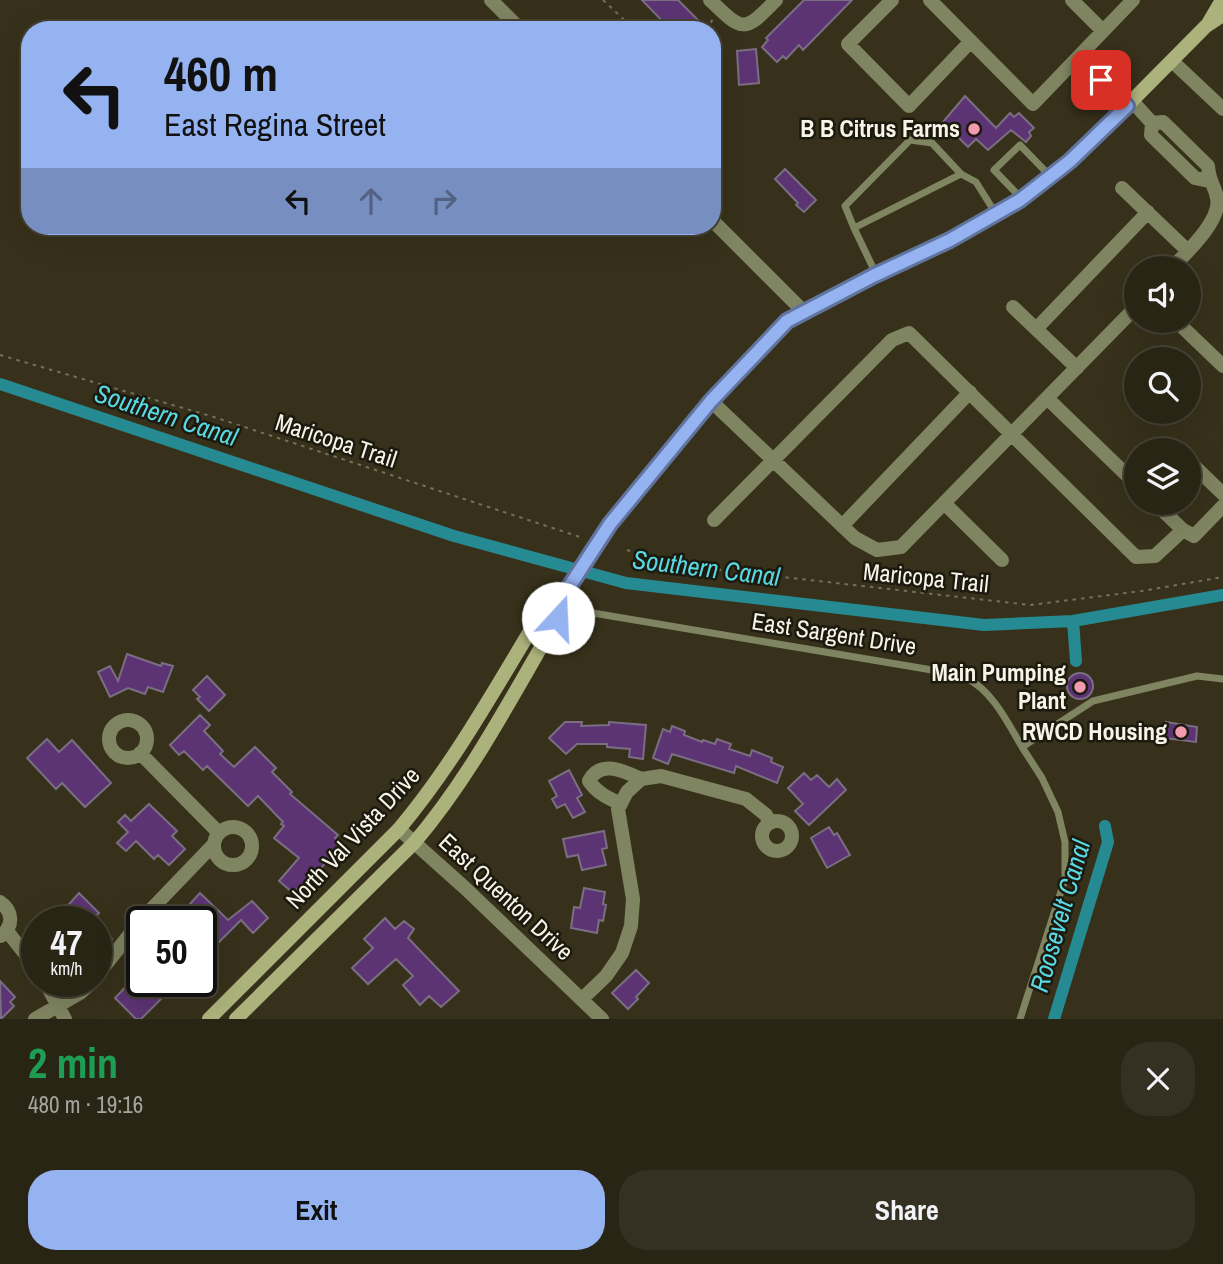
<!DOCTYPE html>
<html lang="en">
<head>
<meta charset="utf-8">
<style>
	body { margin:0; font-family:"Archivo Narrow",sans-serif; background:#353122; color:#f1f3f6; height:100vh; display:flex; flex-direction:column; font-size:26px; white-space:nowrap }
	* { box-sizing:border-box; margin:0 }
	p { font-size:23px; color:#a5a5a0 }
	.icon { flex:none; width:38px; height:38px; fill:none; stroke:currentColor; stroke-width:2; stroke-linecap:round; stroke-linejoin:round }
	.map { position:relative; height:1019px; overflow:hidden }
	.sheet { display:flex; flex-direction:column; background:#292514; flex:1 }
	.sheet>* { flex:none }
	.banner { position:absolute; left:21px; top:21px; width:700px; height:214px; border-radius:28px; box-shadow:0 7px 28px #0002,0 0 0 2px #454234; background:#95b2f1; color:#111; overflow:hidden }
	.controls { position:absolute; left:1124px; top:256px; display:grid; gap:14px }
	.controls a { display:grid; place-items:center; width:77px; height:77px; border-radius:50%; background:#292514; box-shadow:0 7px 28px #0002,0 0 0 2px #454234; font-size:35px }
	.speed { position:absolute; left:21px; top:906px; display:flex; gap:14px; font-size:35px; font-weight:700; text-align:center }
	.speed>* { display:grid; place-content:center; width:91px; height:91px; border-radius:50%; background:#292514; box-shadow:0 7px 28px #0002,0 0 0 2px #454234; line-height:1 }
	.speed small { font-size:18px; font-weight:400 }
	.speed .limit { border:4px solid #111; border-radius:10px; background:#fff; color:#111 }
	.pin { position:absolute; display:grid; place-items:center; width:60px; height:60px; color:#fff; margin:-30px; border-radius:14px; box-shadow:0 4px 10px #0006 }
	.me { position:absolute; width:77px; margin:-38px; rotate:20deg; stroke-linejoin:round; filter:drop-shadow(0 0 5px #0008) }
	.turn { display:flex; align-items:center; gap:24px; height:147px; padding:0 28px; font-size:32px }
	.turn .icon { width:91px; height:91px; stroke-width:2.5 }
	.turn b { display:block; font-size:49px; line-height:60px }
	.lanes { display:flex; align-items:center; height:66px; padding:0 28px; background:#0003; justify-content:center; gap:35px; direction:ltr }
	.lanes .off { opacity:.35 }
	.round { display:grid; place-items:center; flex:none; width:74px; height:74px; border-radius:28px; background:#353122 }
	.headline { display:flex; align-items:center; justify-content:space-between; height:119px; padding:0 28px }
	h1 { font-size:42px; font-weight:800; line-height:52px; color:#1e9e55 }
	.cta { display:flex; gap:14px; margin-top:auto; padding:14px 28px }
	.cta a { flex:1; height:80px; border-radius:28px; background:#95b2f1; color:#111; font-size:28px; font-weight:800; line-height:80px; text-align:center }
	.cta a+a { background:#353122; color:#f1f3f6 }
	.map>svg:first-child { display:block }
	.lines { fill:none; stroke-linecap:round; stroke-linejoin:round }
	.canal { stroke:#268a92; stroke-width:12 }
	.building { fill:#5c3474; stroke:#7a6e83; stroke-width:2 }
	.path { stroke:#75705d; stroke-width:2; stroke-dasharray:3.5 5; stroke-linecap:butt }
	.service { stroke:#7f8461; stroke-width:7 }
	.minor { stroke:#7f8461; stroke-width:14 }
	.secondary { stroke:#acb27b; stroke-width:14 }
	.route-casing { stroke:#61749d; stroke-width:18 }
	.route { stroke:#95b2f1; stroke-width:12 }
	.poi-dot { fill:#f29aaf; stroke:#1c190f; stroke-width:2.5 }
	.labels { text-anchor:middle; stroke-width:5; stroke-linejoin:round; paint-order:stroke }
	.poi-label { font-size:24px; font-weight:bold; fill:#f8f4e7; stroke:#1c190f; text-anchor:end }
	.street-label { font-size:24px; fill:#f8f4e7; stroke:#1c190f }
	.water-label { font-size:26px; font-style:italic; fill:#59d9e4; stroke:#1c190f }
</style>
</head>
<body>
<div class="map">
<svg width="1223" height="1019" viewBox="0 0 1223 1019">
	<rect width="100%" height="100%" fill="#37311b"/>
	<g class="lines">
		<path class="canal" d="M0,384L454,536L626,583L984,625L1073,621L1223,595
			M1073,621L1076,661
			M1054,1019L1108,842L1105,826"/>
	</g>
	<path class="building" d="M642,0H678L698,20L688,30H671Z
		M804,0H852L803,50L799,45L786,59L783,56L777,62L762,47L768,40L766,38Z
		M756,49L759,83L739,85L737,51Z
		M965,96L996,128L1010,113L1014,117L1019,113L1034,128L1029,132L1031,136L1026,142L1011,130L988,150L976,139L968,147L943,122Z
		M785,169L816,200L804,212L796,205L798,203L775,179Z
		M127,654L161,666L162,663L173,666L163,692L148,687L145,694L128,688L110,697L98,672L110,666L118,681Z
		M1067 686a13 13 0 1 1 26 0a13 13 0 1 1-26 0Z
		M207,676L225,695L209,711L197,699L200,697L193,690Z
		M200,715L210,725L204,731L223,751L220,754L234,767L255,747L276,768L272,772L292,792L290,794L338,835L335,838L342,844L301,891L298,888L293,893L279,881L299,858L274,838L284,826L281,824L283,822L258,796L248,806L207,766L203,770L184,751L179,755L170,745Z
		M565,722H582L581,726L609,725V722L646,725L643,759L629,757L630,749L607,747V744H577L566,754L549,738Z
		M1166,722L1197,727L1196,742L1164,738Z
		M672,726L685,731L684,735L702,742L703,740L715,744L717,739L731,744L729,749L750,756L752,750L772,758L771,762L783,767L777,783L736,766L734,773L672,754L668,764L653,758L663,729L670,732Z
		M47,739L59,752L72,740L111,783L85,807L62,783L56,789L27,758Z
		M569,770L582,795L577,798L585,812L573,818L565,804L557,808L552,799L557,796L549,781Z
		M804,773L811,780L817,775L829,787L837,779L846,790L809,825L795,811L803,804L788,788Z
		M149,804L177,831L172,836L185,849L169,865L158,855L154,859L136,841L126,851L117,843L128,832L118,822L125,815L131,821Z
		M829,827L834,835L837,833L850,855L827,868L811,838Z
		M604,831L607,848L602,849L606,865L582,870L578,855L567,857L563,839Z
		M584,888L605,892L603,904L606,905L603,921L599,920L597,933L571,928L574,907L580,908Z
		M79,893L99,913L90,922H60L67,915L63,911Z
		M200,893L228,920L252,901L268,918L253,933L241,920L211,950L201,940V922H181L195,909L190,904Z
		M385,918L395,929L404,921L414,929L408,938L459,991L441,1007L429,996L420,1005L403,985L413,976L396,959L368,984L352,968L373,948L364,939Z
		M96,924L112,939L96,955Z
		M142,961V982H161L169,991L141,1019H136L115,998L135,977L131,972Z
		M636,970L649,983L636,997L638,999L628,1009L612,993Z
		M0,981L15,997L10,1002L14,1006L1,1019Z"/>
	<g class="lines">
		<path class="path" d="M603,0L635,30
			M706,30L713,19
			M0,355L214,417L580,537
			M627,550L668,564L1030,605L1142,591L1223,577"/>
		<path class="service" d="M1022,199L994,170L1020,145L1050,176
			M854,228L845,206L910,140L932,143L961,174
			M876,274L854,228L961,174L976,182L996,214
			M559,604L587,612L944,672C951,674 960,675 966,678C992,690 1008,723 1022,747L1093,701L1197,676L1223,679
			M1020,1019L1065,879V842L1058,812L1042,778L1022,747"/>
		<path class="minor" d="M491,0L521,30
			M710,0C743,32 744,33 776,0
			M892,0L848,44L909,106L971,41
			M930,0L1033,104L1133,0
			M1072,0L1103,31
			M1172,61L1223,109
			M1072,64L1121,112
			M1132,101L1152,123L1151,135L1195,178L1209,181
			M1152,123L1163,122L1208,166C1209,182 1215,186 1217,198C1222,220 1186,253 1172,268
			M1122,188L1188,251
			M712,220L805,313
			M1013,307L1077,368
			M1175,320L1223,366
			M1036,329L1148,212
			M1048,399L1136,484
			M711,401L855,538L877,550L901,547L1136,307
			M1175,446L1178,450
			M1188,460L1223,494
			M944,503L1002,560
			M714,520L892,340L909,333L1136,557L1155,556L1183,530L1154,502
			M842,526L970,392
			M1183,530L1194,536L1223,506
			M109 739a19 19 0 1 1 38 0a19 19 0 1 1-38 0Z
			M140,753L219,833
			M621,804C608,798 597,793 589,781C600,759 624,771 641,779
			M762 836a15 15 0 1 1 30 0a15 15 0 1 1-30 0Z
			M214 846a19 19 0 1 1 38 0a19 19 0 1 1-38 0Z
			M399,829L465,888L602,1019
			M0,902C13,911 14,926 1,936
			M7,931L37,969
			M96,977L141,920L214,844
			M45,982L65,1019
			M582,999L606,976L622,953L631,926L633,899L618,809L627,792L641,779L661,776L746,799L766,815L770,823
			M35,1019L80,993L92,982"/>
		<path class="secondary" d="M1209,22L1222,0
			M209,1019L399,829C455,762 496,687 541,613L558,604L610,524L711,401L787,321L873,276L950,240L1020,200L1046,180L1097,136L1206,26L1223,15
			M236,1019L414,843C472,775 513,694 558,618V604"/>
	</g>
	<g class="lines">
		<g class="route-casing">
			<path id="route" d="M558,618V604L610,524L711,401L787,321L873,276L950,240L1020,200L1070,161L1127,106L1101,80"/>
		</g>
		<use href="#route" class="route"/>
	</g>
	<g class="poi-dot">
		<circle cx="974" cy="129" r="7"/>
		<circle cx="1080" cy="687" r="7"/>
		<circle cx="1181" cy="732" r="7"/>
	</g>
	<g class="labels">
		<g class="poi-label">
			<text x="960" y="137">B B Citrus Farms</text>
			<text x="1066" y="681">Main Pumping<tspan x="1066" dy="28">Plant</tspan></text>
			<text x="1167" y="740">RWCD Housing</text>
		</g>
		<g class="street-label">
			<text transform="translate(336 441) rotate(18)" y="8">Maricopa Trail</text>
			<text transform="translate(926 578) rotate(6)" y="8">Maricopa Trail</text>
			<text transform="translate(834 634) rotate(9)" y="8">East Sargent Drive</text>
			<text transform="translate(353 838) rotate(-47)" y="8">North Val Vista Drive</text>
			<text transform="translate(506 897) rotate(43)" y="8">East Quenton Drive</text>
		</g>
		<g class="water-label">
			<text transform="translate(166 415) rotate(18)" y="9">Southern Canal</text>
			<text transform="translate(706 568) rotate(7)" y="9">Southern Canal</text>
			<text transform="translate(1060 916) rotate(-74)" y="9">Roosevelt Canal</text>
		</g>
	</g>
</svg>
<div class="controls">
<a><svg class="icon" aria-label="sound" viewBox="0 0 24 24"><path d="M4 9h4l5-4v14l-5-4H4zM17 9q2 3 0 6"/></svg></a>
<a><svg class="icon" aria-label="search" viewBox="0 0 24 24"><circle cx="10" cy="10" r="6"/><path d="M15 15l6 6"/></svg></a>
<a><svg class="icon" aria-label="layers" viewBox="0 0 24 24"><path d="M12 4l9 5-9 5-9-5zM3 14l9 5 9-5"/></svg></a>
</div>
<div class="speed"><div>47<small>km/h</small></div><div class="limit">50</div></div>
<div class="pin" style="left:1101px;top:80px;background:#d93025"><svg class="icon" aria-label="arrive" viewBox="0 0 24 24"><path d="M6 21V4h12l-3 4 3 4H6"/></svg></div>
<svg class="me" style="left:558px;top:618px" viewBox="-20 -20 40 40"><circle r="19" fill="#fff"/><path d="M0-13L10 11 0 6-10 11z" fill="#95b2f1"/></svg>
<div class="banner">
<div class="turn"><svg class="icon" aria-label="left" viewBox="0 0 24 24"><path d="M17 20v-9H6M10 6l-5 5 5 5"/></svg><div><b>460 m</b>East Regina Street</div></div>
<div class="lanes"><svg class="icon" aria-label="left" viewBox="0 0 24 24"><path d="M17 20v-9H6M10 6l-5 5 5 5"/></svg><svg class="icon off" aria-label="ahead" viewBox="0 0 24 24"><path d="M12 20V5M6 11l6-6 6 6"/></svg><svg class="icon off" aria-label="right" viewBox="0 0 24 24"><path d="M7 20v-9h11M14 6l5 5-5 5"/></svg></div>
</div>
</div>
<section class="sheet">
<div class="headline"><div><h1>2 min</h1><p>480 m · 19:16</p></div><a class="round"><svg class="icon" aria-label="close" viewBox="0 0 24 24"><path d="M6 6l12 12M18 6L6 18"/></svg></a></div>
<div class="cta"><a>Exit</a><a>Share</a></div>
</section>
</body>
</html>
